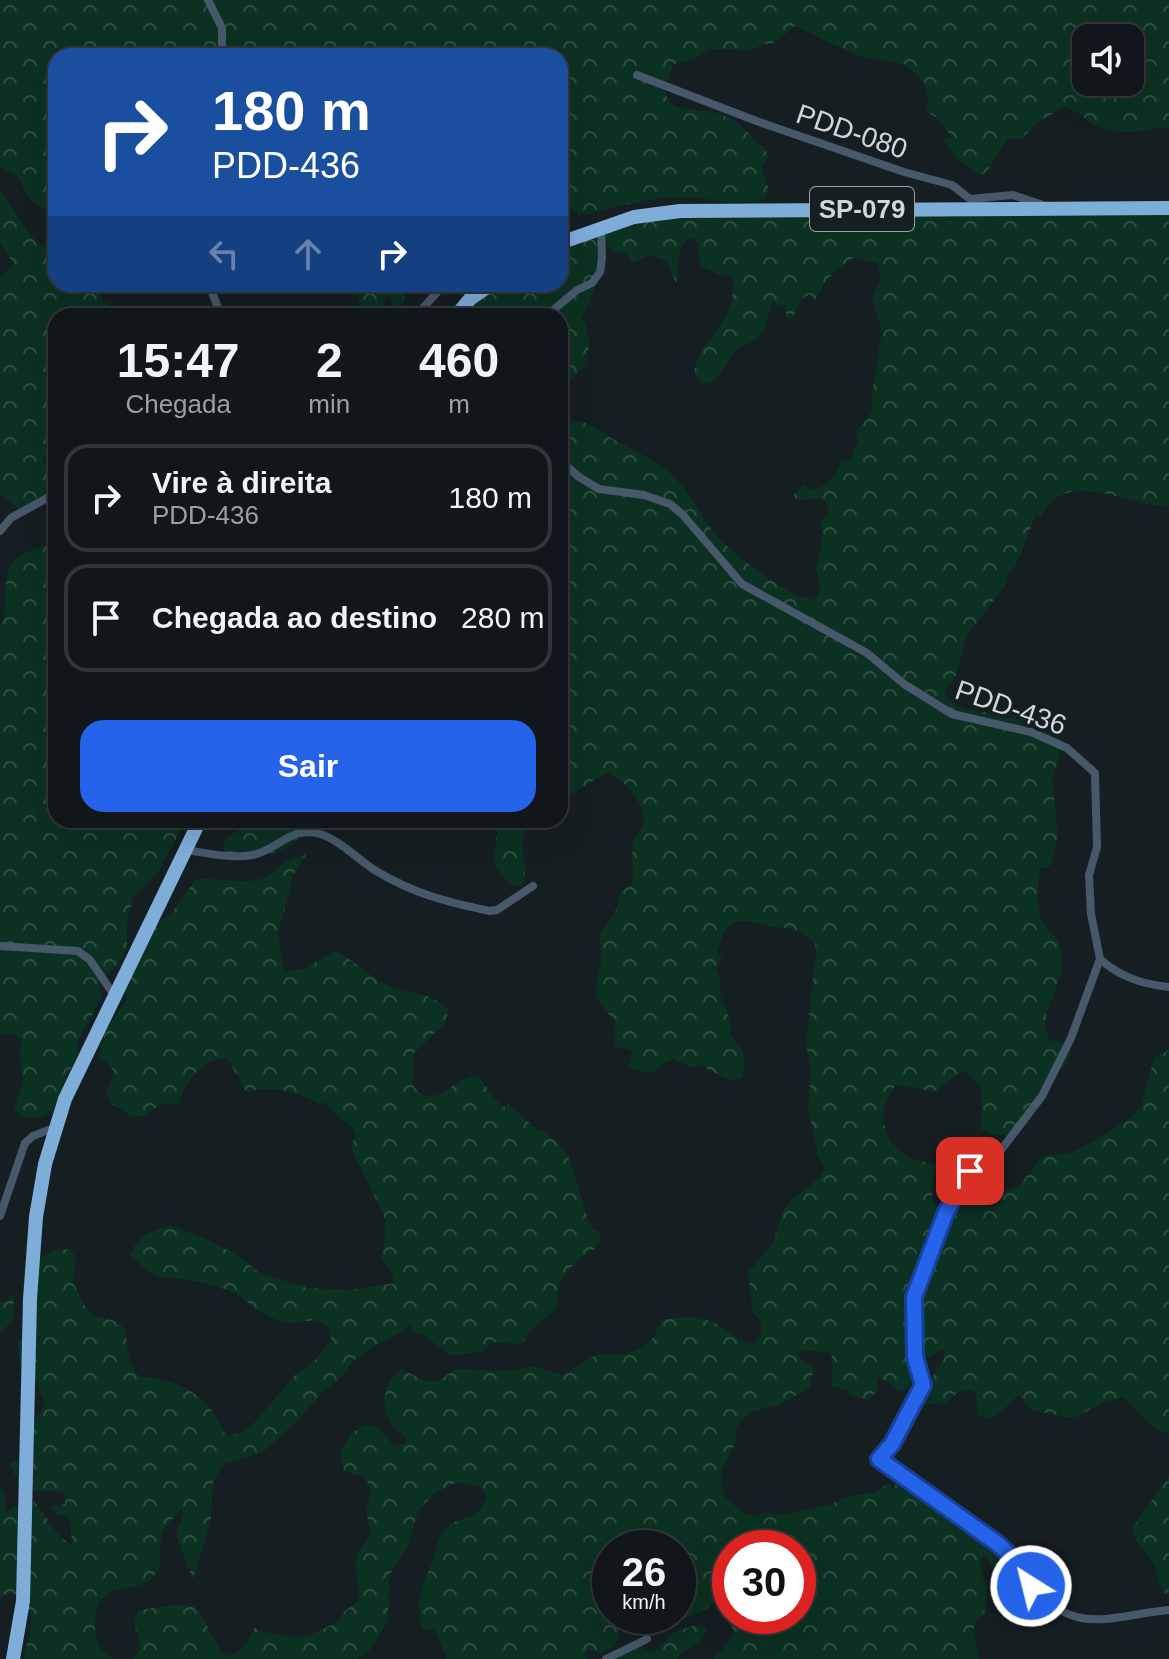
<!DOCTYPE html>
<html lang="pt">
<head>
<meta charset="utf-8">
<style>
	body { margin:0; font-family:Helvetica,sans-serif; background:#1e2326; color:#f1f3f6; height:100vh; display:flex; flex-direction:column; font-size:30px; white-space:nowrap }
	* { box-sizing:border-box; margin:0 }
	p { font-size:26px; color:#9c9fa2 }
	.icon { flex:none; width:44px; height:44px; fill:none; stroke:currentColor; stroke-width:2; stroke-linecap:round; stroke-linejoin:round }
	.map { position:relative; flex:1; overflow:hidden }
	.sheet { position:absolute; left:48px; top:308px; width:520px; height:520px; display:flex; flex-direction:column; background:#101619; border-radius:24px; box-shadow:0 8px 32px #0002,0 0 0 2px #303538 }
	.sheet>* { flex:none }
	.banner { position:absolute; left:48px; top:48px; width:520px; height:244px; border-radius:24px; box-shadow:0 8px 32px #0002,0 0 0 2px #303538; background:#1a4fa0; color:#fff; overflow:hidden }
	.buttons { position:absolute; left:1072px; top:24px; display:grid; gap:16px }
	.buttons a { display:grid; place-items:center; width:72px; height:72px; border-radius:16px; background:#101619; box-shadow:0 8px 32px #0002,0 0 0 2px #303538; font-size:40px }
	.speed { position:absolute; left:592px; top:1530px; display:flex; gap:16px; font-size:40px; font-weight:700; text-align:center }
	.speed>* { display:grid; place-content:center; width:104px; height:104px; border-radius:50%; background:#101619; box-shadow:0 8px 32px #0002,0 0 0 2px #303538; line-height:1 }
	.speed small { font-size:20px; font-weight:400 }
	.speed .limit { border:12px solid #d22; background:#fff; color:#111 }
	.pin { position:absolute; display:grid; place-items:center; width:68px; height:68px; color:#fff; margin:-34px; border-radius:16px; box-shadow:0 4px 12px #0006 }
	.me { position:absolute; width:88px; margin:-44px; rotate:324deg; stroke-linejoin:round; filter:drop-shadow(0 0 6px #0008) }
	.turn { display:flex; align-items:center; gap:28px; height:168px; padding:0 32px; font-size:36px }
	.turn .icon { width:104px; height:104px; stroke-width:2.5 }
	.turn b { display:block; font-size:56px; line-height:68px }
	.lanes { display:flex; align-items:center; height:76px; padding:0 32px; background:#0003; justify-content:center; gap:40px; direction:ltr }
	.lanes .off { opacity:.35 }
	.eta { display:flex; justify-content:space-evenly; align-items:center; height:136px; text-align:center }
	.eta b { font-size:48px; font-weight:600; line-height:56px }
	.action { display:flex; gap:16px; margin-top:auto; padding:16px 32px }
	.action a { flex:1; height:92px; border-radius:24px; background:#2563eb; color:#fff; font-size:32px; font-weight:600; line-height:92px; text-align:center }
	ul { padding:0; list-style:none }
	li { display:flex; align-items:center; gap:24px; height:108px; margin:0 16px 12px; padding:0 16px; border:4px solid #303538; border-radius:24px }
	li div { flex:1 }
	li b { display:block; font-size:30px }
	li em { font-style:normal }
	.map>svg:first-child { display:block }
	.forest { fill:url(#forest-crowns); fill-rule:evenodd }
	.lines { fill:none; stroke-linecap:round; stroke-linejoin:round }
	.street { stroke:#46586a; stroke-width:8 }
	.highway { stroke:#7fadd9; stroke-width:14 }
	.route-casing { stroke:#184099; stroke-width:20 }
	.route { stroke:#2563eb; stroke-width:14 }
	.labels { text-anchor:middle; stroke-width:8; stroke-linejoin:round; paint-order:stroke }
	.shield { fill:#151e21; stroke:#99a0a2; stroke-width:2 }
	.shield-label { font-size:26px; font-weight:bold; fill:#d1d7d9 }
	.street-label { font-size:28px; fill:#d1d7d9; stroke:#151e21 }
</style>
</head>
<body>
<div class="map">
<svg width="1169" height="1659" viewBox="0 0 1169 1659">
	<defs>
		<pattern id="forest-crowns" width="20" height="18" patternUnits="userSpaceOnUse" patternTransform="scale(2)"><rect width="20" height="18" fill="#0b3122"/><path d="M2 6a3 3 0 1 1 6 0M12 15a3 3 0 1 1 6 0" fill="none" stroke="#2e4e42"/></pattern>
	</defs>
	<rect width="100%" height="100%" fill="#151e21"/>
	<path class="forest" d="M0,0H1169V127C1148,129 1124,136 1104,129C1088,124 1082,111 1064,107L1040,121L1021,139H1007L989,169L982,176L957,159L944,141L945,138L952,137L937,118L927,112L928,94L924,82L906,65L858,56L795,26L774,43L764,44L751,50L710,49L695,59L674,64C670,74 661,91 669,101C677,113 704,108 717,113C732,118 744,126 753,138C759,146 767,147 768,157L761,167L769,189L766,198C740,208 713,198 686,197C653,196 619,206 588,214H579L571,207L560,213V56H56V210H45L30,200L17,176L0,167ZM1086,38H1130V82H1086Z
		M0,190L38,246L48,244L56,238V284H94L100,296L117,316H56V452L53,459L46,454L43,456L45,466L53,467L49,482L48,504L33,509H19L0,494V277L14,265L0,242Z
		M1169,212V506C1129,507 1063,465 1041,517L1036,515L1016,565L1009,572L1003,588L967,635L956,675L945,691C949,709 977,713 994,712C1004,722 1009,717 1021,716C1027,715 1036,721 1042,724L1059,714L1062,724L1059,756L1052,779L1058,834L1052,863L1047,868H1039C1039,882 1035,904 1041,918C1047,933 1060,935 1062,955C1064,981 1047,1002 1044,1027L1050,1040L1069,1045C1073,1057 1066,1064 1058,1072L1015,1137L991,1134L981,1129L982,1088L964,1071C952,1076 946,1085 934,1092L896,1085C875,1110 881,1143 911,1158C919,1161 927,1162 935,1165C933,1187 925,1205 948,1217L960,1212C968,1195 960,1188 977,1173L1007,1191L1019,1186L1043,1156L1069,1153L1098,1139L1133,1116L1142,1104L1154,1058L1169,1050V1434C1146,1428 1140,1410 1123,1397L1103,1403L1076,1417L1069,1418L1032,1410L1019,1395C1004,1404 998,1426 978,1415L976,1394L971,1390L959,1392L945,1403L927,1404L911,1414V1409L945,1357L943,1349L923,1360C923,1377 912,1387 897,1392L894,1386L877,1377V1392L867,1400L847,1394L851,1392L831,1385L833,1367L831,1353L804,1350L798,1354L804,1362L814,1366L810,1387L779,1405L754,1411L744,1417L736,1428V1442L721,1472L722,1486L726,1498L744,1514L756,1516L768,1512L780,1515L829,1505L849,1496L874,1493L889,1483L892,1489L897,1483L919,1489L930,1486C932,1499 935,1506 947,1511L956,1507L978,1523L990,1524L994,1531C1003,1536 1009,1546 1020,1550C1033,1555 1044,1551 1056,1560C1061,1582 1061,1588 1042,1601C1016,1596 998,1582 987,1558L983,1556L980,1560L982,1576L988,1587L984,1615L977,1619L973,1631L979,1659H714L733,1636L730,1611V1616H798V1548H730V1600L718,1598C712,1612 673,1622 658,1625C648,1627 641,1625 632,1631L626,1619L617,1618L620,1633L615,1646L599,1654L587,1649L586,1659H447L435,1629H422C416,1599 420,1590 432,1563C437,1552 436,1538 445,1529C461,1512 474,1526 487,1497L480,1487L457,1482L435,1493L426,1502L418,1511L408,1546L389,1576L388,1621L369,1651L357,1659H133C146,1646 137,1636 133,1621L139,1610C212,1600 189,1600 224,1656C243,1654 247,1643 255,1627L259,1631L293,1637L308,1636L338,1622L345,1611L358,1601L360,1591L355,1566L357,1554L371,1534L366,1512L371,1489L365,1477L344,1471L340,1453L351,1433L366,1425L379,1427L393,1445L406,1443V1437C379,1423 377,1386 402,1369L423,1380L436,1382L457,1369L511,1371L532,1366L562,1375L596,1355L626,1354L641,1348L653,1338L662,1320C680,1316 705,1316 720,1326C733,1334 738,1342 754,1344L762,1333L761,1321L753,1313L748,1273L773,1242L784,1209L792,1199L820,1178L825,1168L816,1153L817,1147L808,1109L811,1067L806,1045L816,952L815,943C803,932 791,927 776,927C760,927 746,913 728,927C722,932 722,943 717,950L722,959L715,967L721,982L720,995L730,1021L731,1036L741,1049L745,1059L742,1078L729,1080L698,1064L695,1068L673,1059L662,1064L654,1072H643L629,1066L632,1050L616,1047L614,1040L615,1021C587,989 596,999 601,962C603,954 600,944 599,935L615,913L621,891L632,884C634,871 631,857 633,844C635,836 643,829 644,821C645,802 622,777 606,773L560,801V420C569,421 582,420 590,425C599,429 607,436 616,441C638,453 661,462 678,481C693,498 702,519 717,536C735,556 788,597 814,600L820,591L816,568L822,544V520L828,514C831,491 809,502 796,500L794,495L803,485L812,490C830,485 836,478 841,461L852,460L854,447L858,444L857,431L873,411C870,388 876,381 878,359C879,350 878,343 883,334L872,298L881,277L877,263L853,258C835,269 824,281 815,300L809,294L800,301L792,320L787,318L785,304L781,307L772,301L765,328L757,339L736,350L715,381L702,384L694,373C698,337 740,325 732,275L722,276L700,266L699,244L691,237C676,247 677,268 677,284L666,261L651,255L632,263L627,254L613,251L605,242L604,265L582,318C596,344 589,374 560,386V316H456L484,291L496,289L503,284H560V246L638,222L682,217L931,213L951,218L963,214ZM610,1548H678V1616H610Z
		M357,284H406L403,305L394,309L390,296C381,301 383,307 385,316H359Z
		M56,542V820H186L158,873L133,898L127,921V949L116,966L99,981L101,998L78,1040V1052L54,1108L44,1116L30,1118L19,1115L14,1107L23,1082L19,1053L22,1041L15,1034H0V627C10,608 0,575 14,560C24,551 44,547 56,542Z
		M254,820H316L312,837H305L276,853L230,857L222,848L227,837Z
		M502,820H531C513,847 532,865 521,886L510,884L494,865L496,837Z
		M306,855L293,876L278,934L283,971L304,969L335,951C353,959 366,974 383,983C407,996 427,988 448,1010L446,1022L413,1054V1086C437,1114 451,1076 478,1076L495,1099L506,1108L508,1104L539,1131H545L563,1148L570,1160L588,1220L592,1228L600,1232C603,1250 585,1253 574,1264C568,1271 558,1282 558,1292C557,1300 559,1302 554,1310C542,1324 532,1324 524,1342L519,1344L492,1342L483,1352L451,1355L423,1335L414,1332L409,1325L405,1330L372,1347L354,1360L336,1383L324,1390L300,1418L262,1453L224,1464L213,1481L211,1519L193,1580L176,1533L184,1513L181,1510C174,1517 164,1526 162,1534C158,1548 165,1563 154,1576C136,1598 95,1573 95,1628C95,1641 102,1653 113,1659H24C28,1632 42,1614 15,1594L3,1595L0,1604V1488L4,1492L6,1512L17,1505L34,1502C49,1517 52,1535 72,1544L70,1518L56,1514L51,1508L53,1506L65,1504L64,1494C53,1488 37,1492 24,1490L10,1466L11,1462L19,1460L29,1426L40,1414L45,1403L33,1375L21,1366L19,1360L18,1340H25L35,1260L56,1250L69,1249L76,1257L73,1282L85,1306L92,1315L115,1321L125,1329C128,1348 126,1361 139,1376C184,1382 207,1393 226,1436L245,1431L255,1422L296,1374L315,1360L331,1340L329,1327L316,1320L288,1323L277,1320L257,1310L236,1293L203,1282L157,1276L147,1271L130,1255L135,1245L146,1234L170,1225L204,1238L236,1254L258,1272L307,1288L350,1290L395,1283L392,1273L381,1258C384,1245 387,1230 384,1216L351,1148L356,1133C348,1120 332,1115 326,1102L321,1104C300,1094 269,1083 247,1093L227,1058C204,1058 182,1083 179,1105L163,1103L144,1116L132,1117L112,1104L106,1094L114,1073L108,1062L98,1060L106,1030L127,1000L125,979L137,951L161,920L171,914L196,879C217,877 240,885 261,879C280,873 281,858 306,855Z
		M14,1293L13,1319L0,1334V1302L8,1301Z
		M1169,1475V1596C1156,1588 1159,1575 1153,1562C1146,1549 1133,1543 1132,1528Z
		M700,1625L707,1629C703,1644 687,1647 677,1659H613L643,1646L649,1652C660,1649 661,1645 669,1637C677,1629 689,1627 700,1625Z"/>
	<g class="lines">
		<path class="street" d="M208,0L222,28V56
			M637,75L759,122L904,172L952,185L970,199L1013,195L1043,205
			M209,284L221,316
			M416,316L439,290L447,284
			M546,316L577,290L592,283L600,272L602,258L601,227
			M560,460L579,477L599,489L644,495L670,504L683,515L742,584L867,653L904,684L952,714L1031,732L1067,748L1095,773L1097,847L1089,875L1091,914L1100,959L1071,1038L1042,1096L983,1174L970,1171L946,1212L914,1297L915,1357L923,1385L892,1444L879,1459L998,1544C1012,1558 1021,1574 1034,1588C1076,1637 1114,1615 1169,1610
			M0,531L11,518L56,493
			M186,850C207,853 231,859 253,855C278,850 291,825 320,834C340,840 358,860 376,871C415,894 446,902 490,911L497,910L533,886
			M0,946L78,951L90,960L114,995
			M1100,959C1120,977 1142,984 1169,987
			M0,1216L25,1143L33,1136L54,1128
			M606,1659L647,1639"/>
		<path class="highway" d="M560,243L634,217L680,211L1169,208
			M456,316L470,299L491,284
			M13,1659L23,1601L30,1299L36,1217L45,1164L65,1099L200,820"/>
	</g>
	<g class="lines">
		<g class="route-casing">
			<path id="route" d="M970,1171L946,1212L914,1297L915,1357L923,1385L892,1444L879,1459L998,1544L1011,1556L1031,1586"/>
		</g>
		<use href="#route" class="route"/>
	</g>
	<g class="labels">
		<rect class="shield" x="810" y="187" width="104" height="44" rx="6"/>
		<g class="shield-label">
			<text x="862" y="218">SP-079</text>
		</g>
		<g class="street-label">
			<text transform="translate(852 131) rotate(19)" y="10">PDD-080</text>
			<text transform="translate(1011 707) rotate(19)" y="10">PDD-436</text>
		</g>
	</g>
</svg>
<div class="buttons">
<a><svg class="icon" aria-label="sound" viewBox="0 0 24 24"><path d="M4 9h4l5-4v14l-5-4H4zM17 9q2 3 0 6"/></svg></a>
</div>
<div class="speed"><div>26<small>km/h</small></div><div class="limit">30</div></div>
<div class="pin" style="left:970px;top:1171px;background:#d93025"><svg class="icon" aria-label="arrive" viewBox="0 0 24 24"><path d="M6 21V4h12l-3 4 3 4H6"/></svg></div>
<svg class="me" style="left:1031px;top:1586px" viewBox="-20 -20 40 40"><circle r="17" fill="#2563eb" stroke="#fff" stroke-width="3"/><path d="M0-11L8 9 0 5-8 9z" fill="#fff"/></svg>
<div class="banner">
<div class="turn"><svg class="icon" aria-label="right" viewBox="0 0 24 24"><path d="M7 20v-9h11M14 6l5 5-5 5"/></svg><div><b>180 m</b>PDD-436</div></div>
<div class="lanes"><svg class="icon off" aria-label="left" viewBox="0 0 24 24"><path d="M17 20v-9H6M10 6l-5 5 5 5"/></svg><svg class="icon off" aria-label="ahead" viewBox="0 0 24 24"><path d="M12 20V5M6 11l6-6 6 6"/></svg><svg class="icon" aria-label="right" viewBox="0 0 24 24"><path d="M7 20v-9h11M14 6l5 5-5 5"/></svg></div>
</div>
<section class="sheet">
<div class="eta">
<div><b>15:47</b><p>Chegada</p></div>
<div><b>2</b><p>min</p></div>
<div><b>460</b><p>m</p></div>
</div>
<ul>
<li><svg class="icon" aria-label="right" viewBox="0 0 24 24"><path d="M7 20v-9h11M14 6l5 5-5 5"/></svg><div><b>Vire à direita</b><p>PDD-436</p></div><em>180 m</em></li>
<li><svg class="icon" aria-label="arrive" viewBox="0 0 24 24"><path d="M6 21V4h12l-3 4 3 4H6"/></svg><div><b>Chegada ao destino</b></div><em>280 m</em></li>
</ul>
<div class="action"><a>Sair</a></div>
</section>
</div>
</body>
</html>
